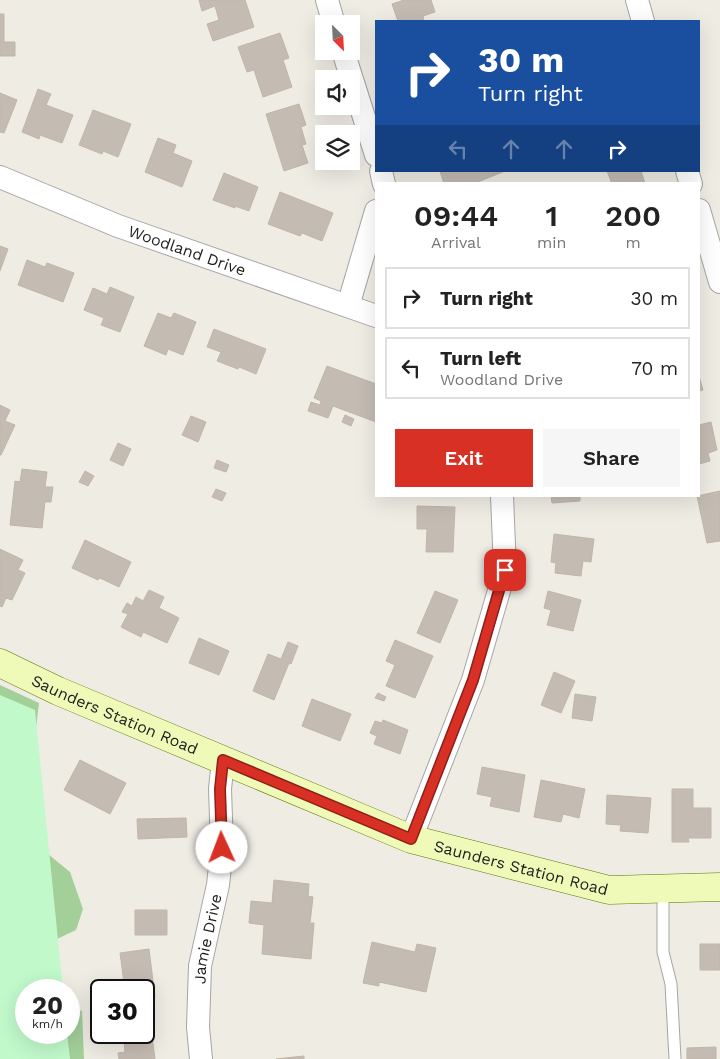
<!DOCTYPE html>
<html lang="en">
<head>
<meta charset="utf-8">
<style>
	body { margin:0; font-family:"Work Sans",sans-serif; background:#f6f6f6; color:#222; height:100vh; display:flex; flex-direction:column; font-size:19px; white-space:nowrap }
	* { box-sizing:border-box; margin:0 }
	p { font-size:16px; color:#767676 }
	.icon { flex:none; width:28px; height:28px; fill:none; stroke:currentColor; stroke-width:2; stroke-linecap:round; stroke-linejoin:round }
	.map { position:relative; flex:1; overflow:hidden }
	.side { position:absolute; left:375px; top:182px; width:325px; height:315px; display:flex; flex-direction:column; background:#fff; border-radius:0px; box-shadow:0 5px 20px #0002 }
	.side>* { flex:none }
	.hud { position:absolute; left:375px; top:20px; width:325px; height:152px; border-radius:0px; box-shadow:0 5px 20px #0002; background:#1a4fa0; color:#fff; overflow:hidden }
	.needle { width:32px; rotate:156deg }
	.tools { position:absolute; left:315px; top:15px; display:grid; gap:10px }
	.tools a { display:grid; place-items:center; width:45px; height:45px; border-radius:0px; background:#fff; box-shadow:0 5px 20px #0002; font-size:25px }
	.speed { position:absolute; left:15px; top:979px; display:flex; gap:10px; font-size:25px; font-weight:700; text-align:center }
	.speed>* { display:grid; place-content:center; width:65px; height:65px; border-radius:50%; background:#fff; box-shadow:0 5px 20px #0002; line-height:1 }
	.speed small { font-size:12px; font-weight:400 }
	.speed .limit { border:2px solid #111; border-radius:8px; background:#fff; color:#111 }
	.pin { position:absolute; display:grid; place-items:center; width:42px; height:42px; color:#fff; margin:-21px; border-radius:10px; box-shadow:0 2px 8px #0006 }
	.me { position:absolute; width:55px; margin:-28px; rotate:358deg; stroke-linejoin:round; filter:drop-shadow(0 0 4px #0008) }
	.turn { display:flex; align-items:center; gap:18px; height:105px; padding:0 20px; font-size:22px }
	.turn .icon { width:65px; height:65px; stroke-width:2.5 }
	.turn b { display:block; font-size:35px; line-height:42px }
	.lanes { display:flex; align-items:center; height:48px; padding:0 20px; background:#0003; justify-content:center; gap:25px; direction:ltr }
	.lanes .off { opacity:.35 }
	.eta { display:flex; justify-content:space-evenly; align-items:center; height:85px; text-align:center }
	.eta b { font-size:30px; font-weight:600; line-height:35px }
	.button { display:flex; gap:10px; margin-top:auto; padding:10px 20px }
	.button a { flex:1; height:58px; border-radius:0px; background:#d93025; color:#fff; font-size:20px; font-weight:600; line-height:58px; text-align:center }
	.button a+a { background:#f6f6f6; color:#222 }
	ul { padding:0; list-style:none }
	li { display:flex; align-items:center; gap:15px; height:62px; margin:0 10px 8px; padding:0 10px; border:2px solid #e0e0e0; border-radius:0px }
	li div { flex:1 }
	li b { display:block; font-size:19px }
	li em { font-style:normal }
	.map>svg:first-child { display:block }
	.forest { fill:#a3cf99 }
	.park { fill:#c1f9cb }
	.building { fill:#c4bcb3; stroke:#c1b5a6 }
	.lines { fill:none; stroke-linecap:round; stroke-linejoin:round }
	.lane-casing { stroke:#a5a5a5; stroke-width:13 }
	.street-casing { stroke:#a5a5a5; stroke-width:24 }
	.secondary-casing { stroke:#5e7605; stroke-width:29 }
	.lane { stroke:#fff; stroke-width:11 }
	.street { stroke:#fff; stroke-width:22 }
	.secondary { stroke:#f0fab8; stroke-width:28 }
	.route-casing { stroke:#8d1f18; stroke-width:12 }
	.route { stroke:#d93025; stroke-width:9 }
	.labels { text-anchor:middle; stroke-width:5; stroke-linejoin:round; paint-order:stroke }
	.street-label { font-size:16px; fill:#1e1e1e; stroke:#fff }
</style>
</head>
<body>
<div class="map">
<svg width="720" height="1059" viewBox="0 0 720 1059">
	<rect width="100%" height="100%" fill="#efece4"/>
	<path class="forest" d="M0,685L39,703L29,787L26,836L70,872L83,909L76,930L0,966Z
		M69,1008L82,1011L84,1059H0V1012L26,1032H69Z"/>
	<path class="park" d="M0,695L35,710L63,990H26V1032L67,1033L70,1059H0Z"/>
	<path class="building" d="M199,0H245L254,27L213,41L207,24L219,20L215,6L202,11Z
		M404,0H431L435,12L423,16L424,21H398L392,4Z
		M0,14H4V42H15V56H0Z
		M280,33L289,58L283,60L292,87L263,97L254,70L247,72L238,47Z
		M38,89L51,94L46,105L73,115L62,143L40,135L39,139L22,132Z
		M0,93L17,100L4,133L0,132Z
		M299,104L306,125L301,127L306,144L302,145L308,163L284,171L266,114Z
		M93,110L131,124L118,157L103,151L102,154L79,145Z
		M158,138L176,145L173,153L192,161L182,187L145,172Z
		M440,171H505L473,184H444Z
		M607,171H641L645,183L612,184Z
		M224,173L258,187L249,211L235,206V208L213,200Z
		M280,192L333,213L322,241L302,233L300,236L268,224Z
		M0,246L8,249L0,271Z
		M27,260L45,267L47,263L74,273L63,302L18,285Z
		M110,287L134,297L120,332L101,325L104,318L84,310L93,288L107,294Z
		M158,313L171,318L174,313L196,322L183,355L168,349L166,355L144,346Z
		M214,329L266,349L256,374L239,367L238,369L217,361L221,352L207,347Z
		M327,366L376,384V422L333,406L328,418L308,411L311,402L320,405L321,401L314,398Z
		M699,376L703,390L699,391Z
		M0,405L10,410L5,421L15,425L1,455H0Z
		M345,415L354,419L351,426L342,422Z
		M191,416L206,422L198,442L182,435Z
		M711,422L717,450L708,453L710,461L699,464V425Z
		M118,443L131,449L123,466L110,460Z
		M217,460L229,465L226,472L214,468Z
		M22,469L47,472L45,487H53L51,502H45L42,528L10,525L15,481L20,482Z
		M85,471L94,476L88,486L79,482Z
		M216,489L226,493L222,501L212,497Z
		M720,491V541L707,543L697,496Z
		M551,496H580V501L552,503Z
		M417,506L455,507L453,552H426L427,529H417Z
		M554,534L594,539L591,562L583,561L581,576L555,573L556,563L551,562Z
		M85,540L131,562L119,587L100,578L98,580L72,568Z
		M0,549L23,560L18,570L25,573L12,600L6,598L2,607L0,606Z
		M149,590L164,597L159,608L179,618L167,643L143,632L141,637L121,627L128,614L122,612L127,603L132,606L136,597L143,601Z
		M435,591L458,600L440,643L417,633Z
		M548,591L581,600L573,631L547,625L551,610L544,608Z
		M199,638L229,651L219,675L189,663Z
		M395,640L433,656L415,698L386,686L395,665L386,661Z
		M288,642L298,646L291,664L289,663L274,700L253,691L268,654L281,659Z
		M554,672L575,681L561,713L541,705Z
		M378,693L386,697L384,701L375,698Z
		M575,694L596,697L592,721L572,718Z
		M312,699L351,714L340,741L302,726Z
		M383,720L408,730L400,754L374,744L377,736L370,733L375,721L382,723Z
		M80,760L126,783L110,814L64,790Z
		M482,767L525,775L519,812L490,806L492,797L477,794Z
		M541,780L585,789L579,818L563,814L561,822L534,817Z
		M672,789H693V808H711V838H688L689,842H672Z
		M607,795L651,798L648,833L620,831L621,825L606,824Z
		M186,818L187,837L138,839L137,819Z
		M274,880L309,884L308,896L313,897L310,923H314L311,959L262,954L264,925L249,923L251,901L272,903Z
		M135,910H167V935H135Z
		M372,942L415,952L417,944L436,948L426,992L379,982V986L363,983Z
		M700,944H720V970H700Z
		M149,949L155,997L144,999V990H125L120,953Z
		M144,1020H150L155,1059H119L118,1053L125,1052L123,1032H144Z
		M716,1047V1059H687V1048Z
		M304,1056V1059H276Z"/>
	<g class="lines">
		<g class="lane-casing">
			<path id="lane" d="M663,888V952L671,984L675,1059"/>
		</g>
		<g class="street-casing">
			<g id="street">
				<path d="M327,0L334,24"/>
				<path d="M637,0L643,21"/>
				<path d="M343,51L376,155"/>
				<path d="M381,171L384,184"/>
				<path d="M687,171L691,184"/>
				<path id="s1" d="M0,177L118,226L376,316"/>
				<path d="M699,210L720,282"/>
				<path d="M348,306L376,211"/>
				<path d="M411,839L473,680L505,570L502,496"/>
				<path id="s2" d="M201,1059L198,1027L200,966L218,885L222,848L220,789L223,760"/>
			</g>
		</g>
		<g class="secondary-casing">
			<g id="secondary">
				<path id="s3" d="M0,663L58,691L411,839L609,890L720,887"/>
			</g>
		</g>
		<use href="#lane" class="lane"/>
		<use href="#street" class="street"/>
		<use href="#secondary" class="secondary"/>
	</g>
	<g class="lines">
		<g class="route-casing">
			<path id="route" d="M222,848L220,789L223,760L411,839L473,680L505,570"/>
		</g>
		<use href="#route" class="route"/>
	</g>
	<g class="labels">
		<g class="street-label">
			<text dy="6" stroke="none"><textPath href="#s1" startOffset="201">Woodland Drive</textPath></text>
			<text dy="6" stroke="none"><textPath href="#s3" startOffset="126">Saunders Station Road</textPath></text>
			<text dy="6" stroke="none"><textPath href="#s3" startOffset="561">Saunders Station Road</textPath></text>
			<text dy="6" stroke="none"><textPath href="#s2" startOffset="121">Jamie Drive</textPath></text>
		</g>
	</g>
</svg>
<div class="tools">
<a><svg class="needle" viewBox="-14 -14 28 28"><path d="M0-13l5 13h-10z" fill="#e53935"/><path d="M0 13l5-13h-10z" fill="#767676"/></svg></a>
<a><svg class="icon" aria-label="sound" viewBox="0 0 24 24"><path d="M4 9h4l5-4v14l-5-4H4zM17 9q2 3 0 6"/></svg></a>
<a><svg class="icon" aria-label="layers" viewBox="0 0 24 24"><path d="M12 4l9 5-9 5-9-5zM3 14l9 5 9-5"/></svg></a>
</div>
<div class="speed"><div>20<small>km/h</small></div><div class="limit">30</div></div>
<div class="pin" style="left:505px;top:570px;background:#d93025"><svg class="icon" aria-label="arrive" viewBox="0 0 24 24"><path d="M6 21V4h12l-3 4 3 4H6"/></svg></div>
<svg class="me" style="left:222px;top:848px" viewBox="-20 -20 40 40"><circle r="19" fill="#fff"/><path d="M0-13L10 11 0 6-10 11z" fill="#d93025"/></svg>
<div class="hud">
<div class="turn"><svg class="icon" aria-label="right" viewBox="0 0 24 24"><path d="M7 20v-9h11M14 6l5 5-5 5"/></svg><div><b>30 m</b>Turn right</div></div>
<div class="lanes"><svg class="icon off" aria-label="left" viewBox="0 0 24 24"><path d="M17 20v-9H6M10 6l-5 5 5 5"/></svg><svg class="icon off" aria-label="ahead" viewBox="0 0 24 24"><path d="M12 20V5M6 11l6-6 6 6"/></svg><svg class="icon off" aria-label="ahead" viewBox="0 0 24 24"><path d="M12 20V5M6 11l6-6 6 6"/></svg><svg class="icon" aria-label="right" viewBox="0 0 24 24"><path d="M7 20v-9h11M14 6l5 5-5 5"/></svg></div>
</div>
<section class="side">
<div class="eta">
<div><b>09:44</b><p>Arrival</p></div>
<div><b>1</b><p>min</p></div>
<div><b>200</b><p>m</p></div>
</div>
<ul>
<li><svg class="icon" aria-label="right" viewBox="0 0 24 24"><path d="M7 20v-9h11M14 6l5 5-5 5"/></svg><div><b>Turn right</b></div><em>30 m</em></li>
<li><svg class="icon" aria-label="left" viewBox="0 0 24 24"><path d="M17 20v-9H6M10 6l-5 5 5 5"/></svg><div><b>Turn left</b><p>Woodland Drive</p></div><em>70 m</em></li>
</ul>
<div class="button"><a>Exit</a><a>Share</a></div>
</section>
</div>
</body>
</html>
